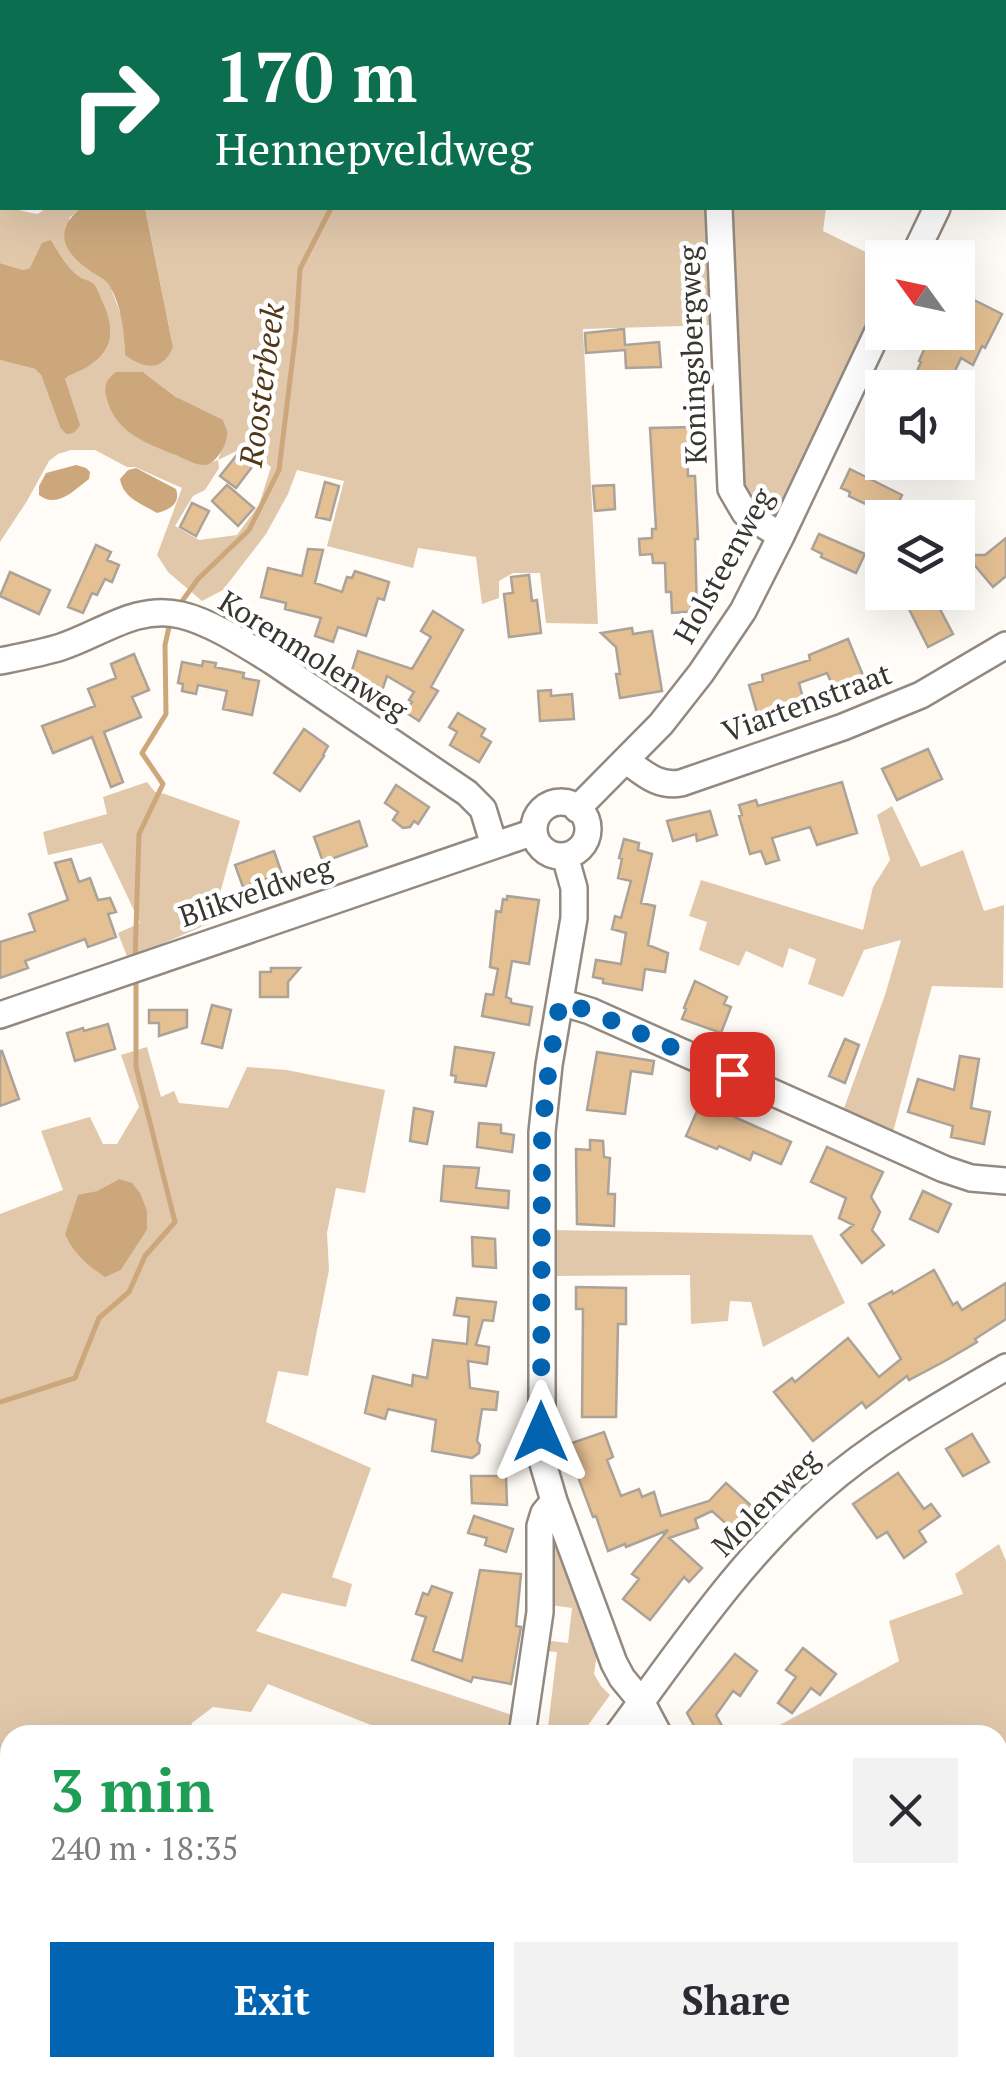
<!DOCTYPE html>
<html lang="en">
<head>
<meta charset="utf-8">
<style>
	body { margin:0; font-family:"PT Serif",serif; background:#f2f2f3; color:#2b2b33; height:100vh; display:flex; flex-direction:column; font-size:38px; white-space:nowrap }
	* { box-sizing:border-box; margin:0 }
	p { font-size:32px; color:#7c7c81 }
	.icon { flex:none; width:55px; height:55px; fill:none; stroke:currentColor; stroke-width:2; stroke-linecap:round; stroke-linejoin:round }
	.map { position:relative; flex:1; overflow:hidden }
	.side { position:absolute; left:0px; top:1725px; width:1008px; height:352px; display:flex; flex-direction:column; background:#fff; border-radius:30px 30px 0 0; box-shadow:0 10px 40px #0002 }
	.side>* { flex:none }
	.hud { position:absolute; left:0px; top:0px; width:1008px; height:210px; box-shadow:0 10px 40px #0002; background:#0b6e4f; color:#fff; overflow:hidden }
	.needle { width:65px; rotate:303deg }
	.fabs { position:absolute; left:865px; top:240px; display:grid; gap:20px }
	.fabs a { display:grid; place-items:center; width:110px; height:110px; border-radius:0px; background:#fff; box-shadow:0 10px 40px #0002; font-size:50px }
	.pin { position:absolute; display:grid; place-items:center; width:85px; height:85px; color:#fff; margin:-42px; border-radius:20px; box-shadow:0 5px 15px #0006 }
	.me { position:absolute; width:110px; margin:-55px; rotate:0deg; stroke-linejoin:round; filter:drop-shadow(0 0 8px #0008) }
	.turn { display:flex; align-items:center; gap:35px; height:210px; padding:0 50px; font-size:45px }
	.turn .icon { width:130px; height:130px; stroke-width:2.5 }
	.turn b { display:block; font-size:70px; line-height:85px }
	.round { display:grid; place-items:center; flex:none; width:105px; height:105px; border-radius:0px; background:#f2f2f3 }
	.headline { display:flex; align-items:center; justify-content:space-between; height:170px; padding:0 50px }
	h1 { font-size:60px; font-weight:800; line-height:75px; color:#1e9e55 }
	.primary-button { display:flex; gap:20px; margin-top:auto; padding:20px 50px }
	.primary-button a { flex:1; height:115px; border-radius:0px; background:#0263b0; color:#fff; font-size:40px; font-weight:800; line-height:115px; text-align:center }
	.primary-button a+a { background:#f2f2f3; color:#2b2b33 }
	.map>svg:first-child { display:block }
	.green { fill:#e1c8ab; fill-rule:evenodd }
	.water { fill:#cca77c }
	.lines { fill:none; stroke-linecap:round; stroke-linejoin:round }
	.stream { stroke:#cca77c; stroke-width:5 }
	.building { fill:#e5c093; stroke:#aba298; stroke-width:2.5 }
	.minor-casing { stroke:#928a80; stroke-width:30 }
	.minor { stroke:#fff; stroke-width:25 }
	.route { stroke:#0263b0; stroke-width:18; stroke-dasharray:0 32.4 }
	.labels { text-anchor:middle; stroke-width:9; stroke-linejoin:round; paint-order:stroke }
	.street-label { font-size:30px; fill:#393531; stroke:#fff }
	.water-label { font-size:32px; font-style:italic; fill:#523816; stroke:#fff }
</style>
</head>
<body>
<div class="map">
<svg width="1006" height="2076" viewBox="0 0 1006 2076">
	<rect width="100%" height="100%" fill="#fffbf6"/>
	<path class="green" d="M281,0H695V2H280Z
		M2,8V208C18,208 23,212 38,214L46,208H81L69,218L87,269L105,280L110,286L123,320L125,355L173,347L145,208H707L714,325L583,329L598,624L546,623L540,573H513L499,581V598L482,604L476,557L418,548L413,568L327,546L344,481L297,470L288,494L266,534L223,590L202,601L168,572L157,555L182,488L135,467H127L95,450H71L58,454L49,461L27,501L0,542V360L35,369L41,375L60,427L65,379L67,376C103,362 121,346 104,306C101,300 99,289 94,284C90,281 84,280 80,277C67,268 59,253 51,240L30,268L23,270L0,263V11ZM143,372L227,435L218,460L202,465ZM245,447L271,467L259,505L237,535L199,540L175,526L193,496L205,490L219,468L218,460Z
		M726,208H826L823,231L882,260V300L792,495C779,508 758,513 746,494C742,487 741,476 739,468Z
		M147,782L155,792L165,794L240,821L212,922L128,959L118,933L140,923L102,843L48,855L43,832L107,814L103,797Z
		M892,806L921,867L963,850L984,911L1004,905L1003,988L932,986L893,1132L843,1111L885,995L901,940L864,950L843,997L808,984L816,959L789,948L783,968L746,951L739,966L699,950L707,922L689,916L701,880L863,930L873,887L890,860L877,815Z
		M147,1047L161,1097L174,1091L179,1103L228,1108L247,1067L287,1070L385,1090L365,1193L336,1188L327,1233L329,1270L308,1376L278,1371L266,1422L371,1468L332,1577L352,1584L346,1607L282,1593L256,1631L515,1716L512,1735H396L268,1684L251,1712L213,1707L192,1723L189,1735H10V2045L0,2050V1999L6,1992L0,1985V1214L63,1190L41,1131L90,1117L103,1144H117L139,1107L121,1055ZM119,1179L147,1230L121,1270L65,1234L78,1196L97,1191Z
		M549,1230L812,1235L845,1303L763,1347L751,1302L730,1301L728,1321L691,1324L690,1275L549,1276Z
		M551,1531L556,1532L598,1647L594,1674L601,1686L610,1695L581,1735H547L557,1652L543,1651L544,1640L568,1643L572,1608L550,1605Z
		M999,1544L1006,1561V1960L998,1938V1735H761L899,1661L889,1621L963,1594L955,1574Z"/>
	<path class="water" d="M81,208H145L173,347C163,372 144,369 125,355C124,331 122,306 109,285C104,278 97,276 90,271C63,252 53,231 81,208Z
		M51,240C59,253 67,268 80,277C84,280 90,280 94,284C98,288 101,299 104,305C121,345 103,362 68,376L65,379L80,425C76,432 73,434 66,434L60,427L41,375L35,369L0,360V263L23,270L30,268L42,243Z
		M116,372H143L176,397L223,420C224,425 228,429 227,435C227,445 216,463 206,465C197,466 185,459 176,455C147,444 115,432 107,399C103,386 106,380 116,372Z
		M76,465L86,468L90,472L89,479C73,491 57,509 39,495V486L46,473Z
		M136,468L176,489C181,504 169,510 157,513C142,504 123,498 120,479L128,470Z
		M119,1179L132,1183L140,1193L147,1211V1230L121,1270L105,1277C87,1265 74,1254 65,1234L78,1195L97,1191Z"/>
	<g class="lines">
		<path class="stream" d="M247,0L248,2
			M180,604L198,579L249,530L279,470L296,331L300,269L331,208
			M135,960L139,834L163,784L142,753L166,714L165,645L169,627
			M0,1402L75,1378L99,1318L129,1292L145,1256L175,1222L136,1067V979"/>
	</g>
	<path class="building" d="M968,297L1002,314L985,348L982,346L973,365L961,358L947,388H917L919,383L913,380L921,362L919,361L932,332H958V318Z
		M624,329L625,345L659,342L661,367L626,368L625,350L586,353L585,333Z
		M692,427L693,441H687L688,476H695L698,539H695L697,611L672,613L671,592H666L665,563H653L652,554L640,555L639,539L652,538V529H656L650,428Z
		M240,451L255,463L236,488L220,476Z
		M850,469L902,495L895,510L882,504V512L849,496L850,492L841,488Z
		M325,482L339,486L330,520L316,517Z
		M227,485L254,508L238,526L212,501Z
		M614,485L615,509L595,511L593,486Z
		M192,503L209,511L196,536L180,527Z
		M819,534L865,554L856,573L821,557L822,554L812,549Z
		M1006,538V576L993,587L966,555H985Z
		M96,545L111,552L107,560L119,565L112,582L105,579L97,595L92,593L83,613L68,607Z
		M308,549L323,550L315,583L342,592L347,577L352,578L355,571L389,582L384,600L378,598L366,636L338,627L333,642L315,636L321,618L285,609L286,603L261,597L268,568L302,576Z
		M10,572L50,590L39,614L0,596Z
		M529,575L532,601L537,600L541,633L509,637L504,594L513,593L511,577Z
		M932,594L953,634L928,647L908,607Z
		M433,611L463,630L431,687L438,691L419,721L405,712L412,702L409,700L414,692L387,676L382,691L349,680L358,651L412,669L431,637L421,631Z
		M632,628L633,634L652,631L662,691L620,698L616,674H620L616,647L601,633Z
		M848,639L865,680L835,691L827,673L799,683L804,702L788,707L789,710L758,716L749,685L763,681L762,675L810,660L809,655Z
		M134,654L149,690L132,697L141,717L104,732L123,782L111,787L92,737L53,753L42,726L95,706L88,689L116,678L111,664Z
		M203,661L216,663L215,667L244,673L243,678L259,681L252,715L223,709L227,691L198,685L196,694L182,691L183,684L178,683L182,662L202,666Z
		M551,690V696L572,694L574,719L540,721L538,691Z
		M458,713L485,729L481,736L491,742L479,762L450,745L457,732L449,727Z
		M304,729L328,746L323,755L324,756L300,791L274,773Z
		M928,749L942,779L897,800L882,769Z
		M842,782L857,833L817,845L810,827L772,838L779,860L766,864L761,851L750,854L739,816L742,815L739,805L756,800L758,806Z
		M396,785L429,807L418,824L414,821L410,827L403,828L393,820L398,812L385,803Z
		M710,811L717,835L697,841L696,834L673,841L667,821Z
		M359,821L367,846L323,862L314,837Z
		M624,839L639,843L638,850L652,854L641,903L655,906L648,945L668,953L665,972L645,969L642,990L603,983V979L593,977L596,960L621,964L626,933L612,929L615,916L621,918L631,881L618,878L622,859L619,858Z
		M274,851L282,874L243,887L235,865Z
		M71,859L79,882L90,878L98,900L110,898L116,912L108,914L116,937L88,947L85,939L25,961L28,968L0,978V942L35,931L29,914L68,900L55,863Z
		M507,896L539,900L529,964L512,961L506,997L511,999V1003L532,1007L529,1025L482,1016L486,994L493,995L498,969L490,967L496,911L501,912L503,899L507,900Z
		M271,968H300L288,982V997H260V972H271Z
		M695,981L727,997L724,1004L731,1007L721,1033L682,1019L686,1009L684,1008Z
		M212,1005L231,1010L222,1048L202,1043Z
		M149,1010H187V1027L159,1036V1023H149Z
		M108,1024L115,1049L75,1061L67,1033L83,1028L84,1031Z
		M845,1039L859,1045L845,1083L829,1076Z
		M455,1047L494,1053L486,1086L455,1082L456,1076L451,1075Z
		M0,1051H2L19,1099L0,1106Z
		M597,1052L654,1061L652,1074L631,1071L625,1114L587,1110Z
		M960,1056L979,1059L971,1108L990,1112L984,1144L951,1137L953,1126L908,1112L918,1079L954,1090Z
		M699,1107L719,1116L721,1111L791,1142L781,1164L753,1152L750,1160L719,1146L717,1149L707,1145L686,1136Z
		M414,1108L433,1112L427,1144L410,1141Z
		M479,1123L501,1125V1133L514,1135L512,1152L477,1147Z
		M590,1140L603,1141L604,1157L610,1158L608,1194H615L614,1226L577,1224L576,1149L590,1150Z
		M827,1147L883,1172L871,1197L880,1212L872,1230L884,1245L862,1263L841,1235L853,1225L839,1218L846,1198L811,1182Z
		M444,1166L479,1168L476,1188L509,1191L508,1208L441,1201Z
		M923,1191L951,1204L938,1232L910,1219Z
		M472,1237L495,1239L496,1268L473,1266Z
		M934,1270L953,1305L957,1302L962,1310L1006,1283V1319L975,1339L977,1342L945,1361L909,1380L907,1376L866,1408L862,1402L813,1441L774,1392L792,1378L795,1382L848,1338L879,1377L901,1359L869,1304L892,1291L893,1294Z
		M576,1287L626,1288V1324H618L616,1417H582L583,1309H576Z
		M457,1298L496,1302L493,1321L483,1320L476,1345L489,1347L487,1364L468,1361L470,1388L498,1392L496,1410L482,1409L477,1441L480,1445L479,1453L472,1458L432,1451L436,1420L388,1409L385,1419L365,1413L373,1376L412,1386L413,1375L427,1378L433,1340L467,1344L469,1317L454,1315Z
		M604,1432L613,1457L607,1460L621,1496L639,1489L642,1497L654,1492L661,1516L709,1501L726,1483L755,1509L746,1519L742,1516L731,1528L712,1511L695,1519L698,1528L669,1538L702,1568L689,1582L684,1577L650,1620L623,1599L639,1579L632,1574L668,1530L626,1547L625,1544L608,1551L596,1516L593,1517L566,1445Z
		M972,1434L989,1462L963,1476L946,1449Z
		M898,1473L924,1509L931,1504L940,1516L919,1531L926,1542L904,1558L887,1532L877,1538L853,1504Z
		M471,1476H506L507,1505L472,1503Z
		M474,1516L513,1529L506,1552L485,1545L487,1538L468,1533Z
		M480,1570L521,1574L516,1626L521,1627L511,1684L473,1677L471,1682L412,1660L426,1617L416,1614L423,1593L428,1595L432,1586L452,1593L433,1651L462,1661Z
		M803,1648L836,1674L820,1695L811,1688L792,1713L778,1703L796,1677L786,1670Z
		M735,1654L757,1671L740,1696L733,1691L716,1715L727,1735H699L687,1713Z"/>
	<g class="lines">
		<g class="minor-casing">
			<path id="minor" d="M707,0V2
				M991,2L992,0
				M719,208L731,489L745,513L781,536
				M913,258L937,208
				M0,661C20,657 42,653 61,647C101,634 137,604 181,615C211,622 246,645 272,661L467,793L483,809L494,845
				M627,761C645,774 658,787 681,783L843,727L921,695L1006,645
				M534 829a27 27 0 1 1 54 0a27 27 0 1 1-54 0Z
				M577,809L661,724L701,673L743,611L781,536L882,323
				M565,856L574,888V918L549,1065L542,1132V1460L554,1501L614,1663L622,1678L641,1701L659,1735
				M560,1002L590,1011L944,1169L971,1178L1006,1181
				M0,1015L534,832
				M522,1735L540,1612V1526L544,1513L554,1501
				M617,1735C680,1650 740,1559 821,1489C877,1440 942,1404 1006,1367
				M833,2068L838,2076
				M334,2076L343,2068"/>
		</g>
		<use href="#minor" class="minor"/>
	</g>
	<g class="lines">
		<path class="route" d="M541,1432L542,1132L549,1065L560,1002L590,1011L732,1074"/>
	</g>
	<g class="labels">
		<g class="street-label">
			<text transform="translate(693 355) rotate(-92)" y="10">Koningsbergweg</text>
			<text transform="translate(724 566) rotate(-61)" y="10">Holsteenweg</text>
			<text transform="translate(313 656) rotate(32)" y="10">Korenmolenweg</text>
			<text transform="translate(807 703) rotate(-20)" y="10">Viartenstraat</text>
			<text transform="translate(256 892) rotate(-19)" y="10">Blikveldweg</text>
			<text transform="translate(766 1503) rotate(-45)" y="10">Molenweg</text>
		</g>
		<g class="water-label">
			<text transform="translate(262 385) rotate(-82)" y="11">Roosterbeek</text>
		</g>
	</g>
</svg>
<div class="fabs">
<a><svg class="needle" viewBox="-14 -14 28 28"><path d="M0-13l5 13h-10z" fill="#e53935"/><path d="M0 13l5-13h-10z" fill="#7c7c81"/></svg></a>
<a><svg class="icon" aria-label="sound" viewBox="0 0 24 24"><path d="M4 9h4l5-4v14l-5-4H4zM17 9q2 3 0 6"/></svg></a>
<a><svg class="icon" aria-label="layers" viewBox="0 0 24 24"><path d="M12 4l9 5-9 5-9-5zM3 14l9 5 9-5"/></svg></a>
</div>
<div class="pin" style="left:732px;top:1074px;background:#d93025"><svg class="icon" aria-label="arrive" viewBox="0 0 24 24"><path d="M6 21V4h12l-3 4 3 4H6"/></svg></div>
<svg class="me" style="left:541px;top:1432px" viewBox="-20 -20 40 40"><path d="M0-17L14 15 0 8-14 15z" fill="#0263b0" stroke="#fff" stroke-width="4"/></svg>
<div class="hud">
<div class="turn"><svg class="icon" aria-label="right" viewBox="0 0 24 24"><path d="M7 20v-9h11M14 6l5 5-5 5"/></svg><div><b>170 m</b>Hennepveldweg</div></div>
</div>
<section class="side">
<div class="headline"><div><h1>3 min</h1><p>240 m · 18:35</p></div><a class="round"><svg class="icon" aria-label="close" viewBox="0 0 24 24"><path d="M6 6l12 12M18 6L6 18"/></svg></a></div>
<div class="primary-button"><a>Exit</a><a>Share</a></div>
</section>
</div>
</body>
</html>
